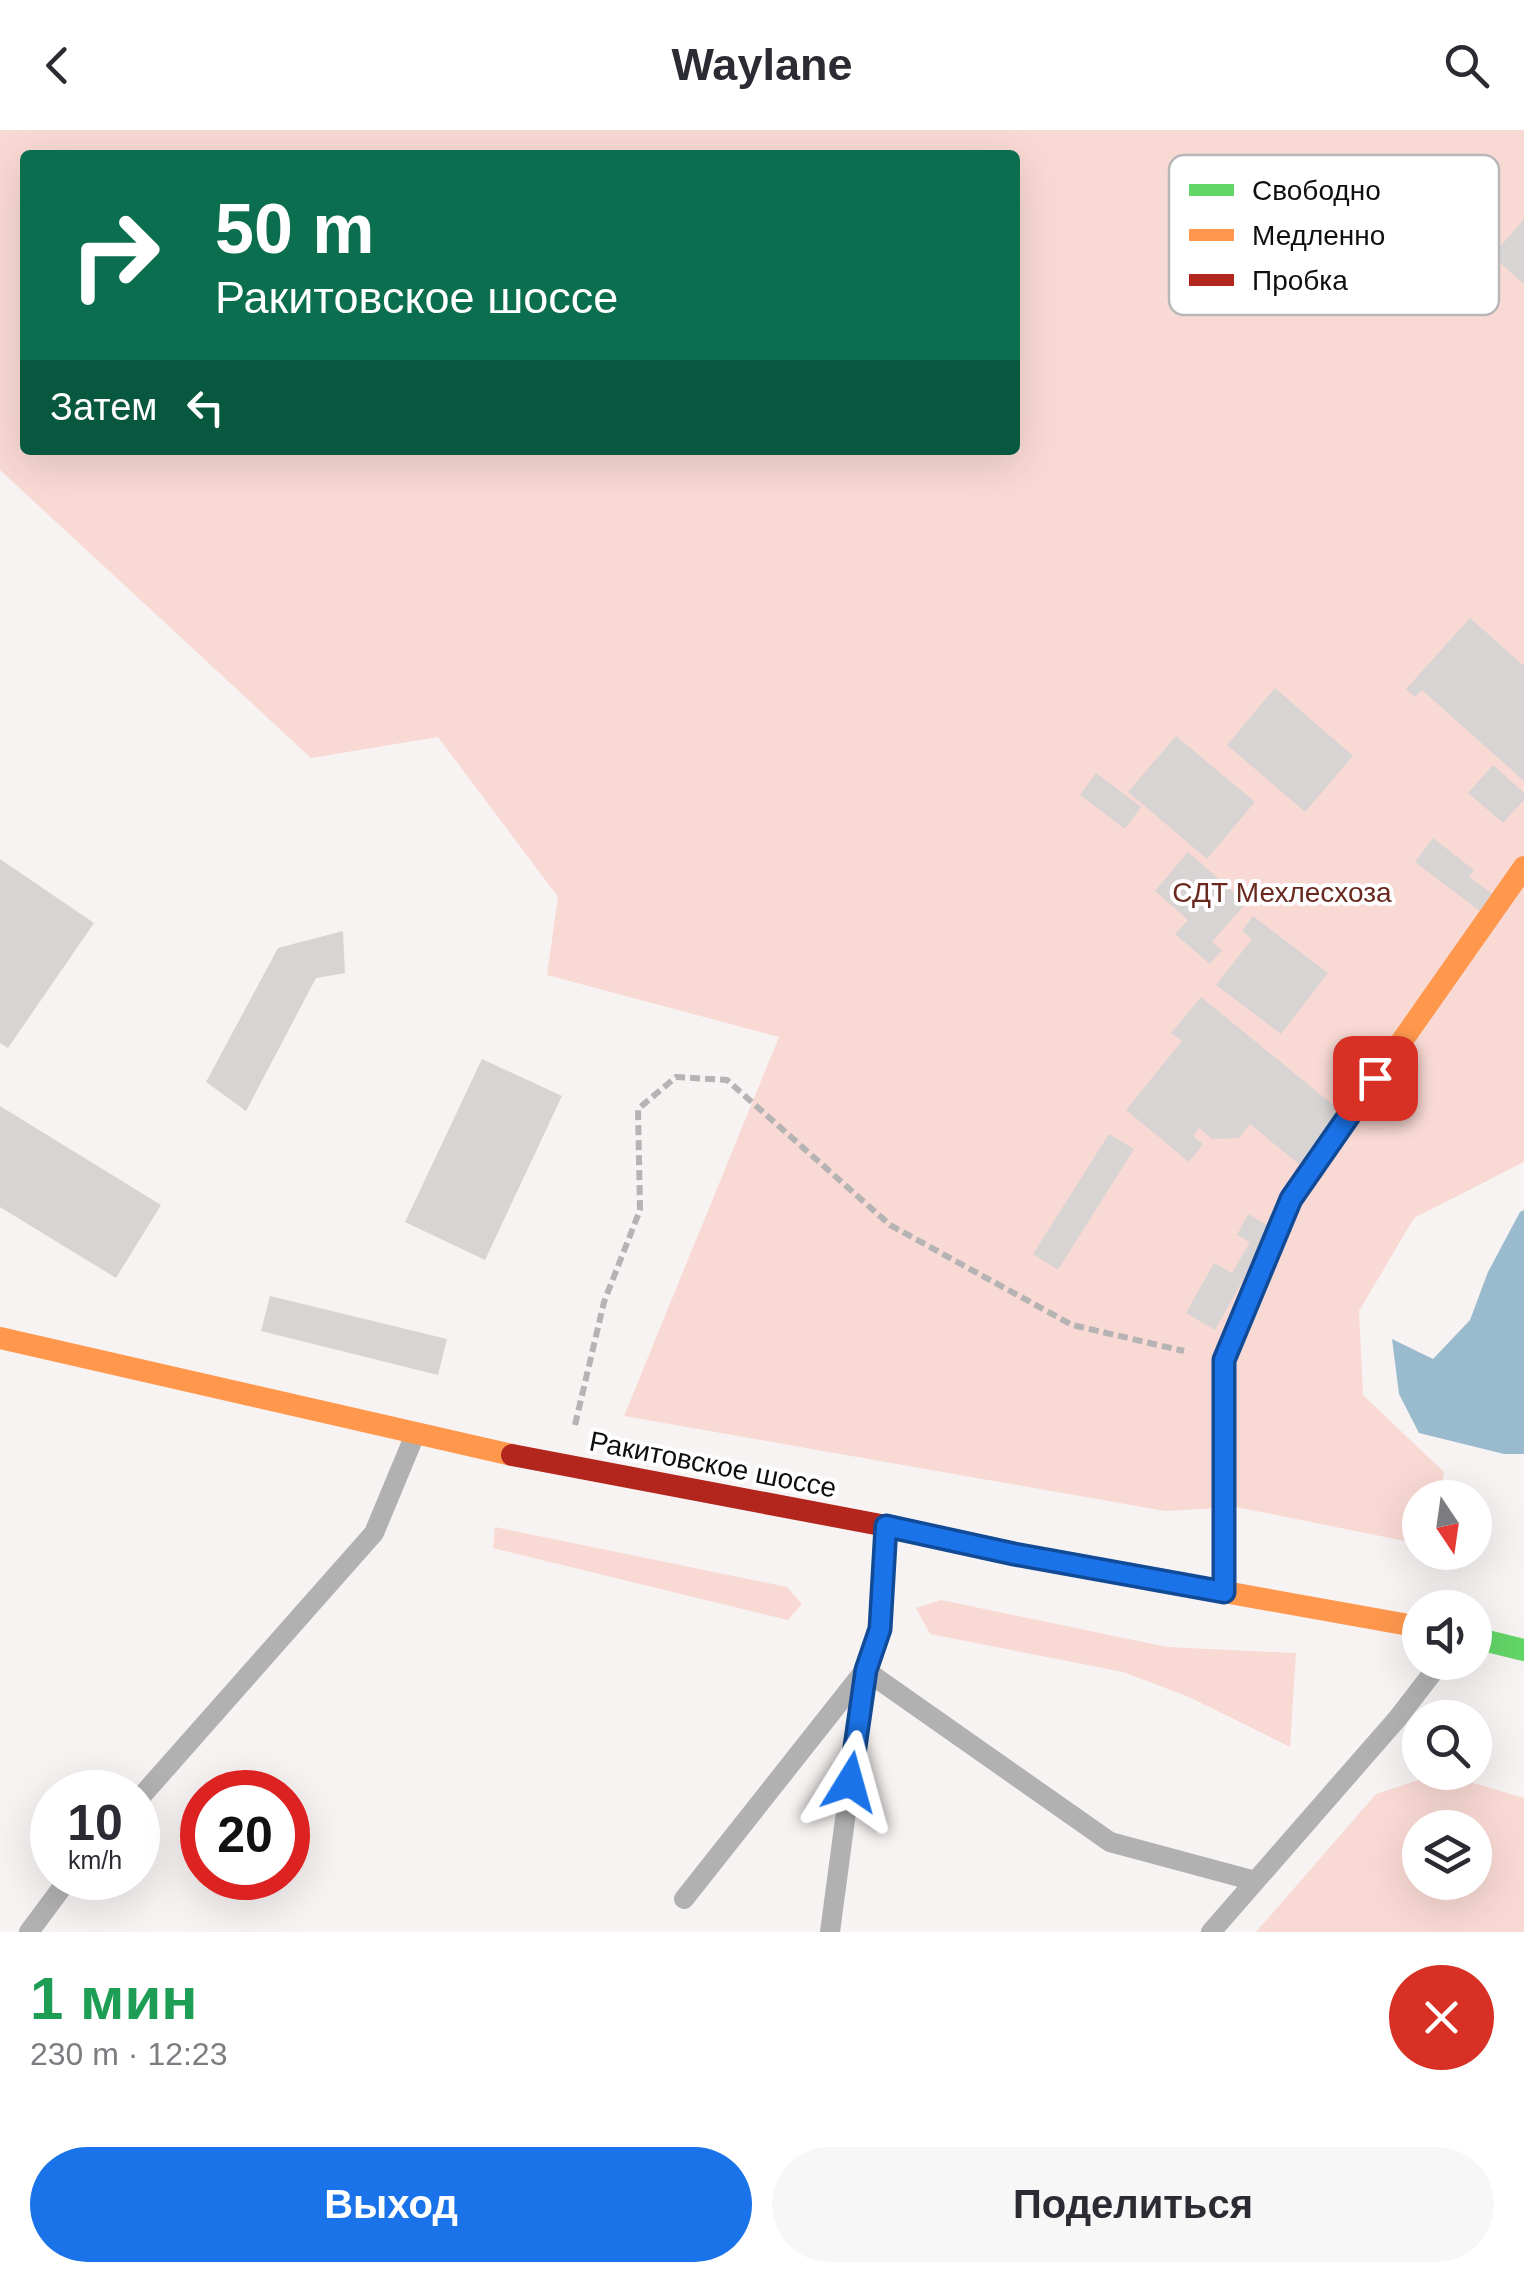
<!DOCTYPE html>
<html lang="ru">
<head>
<meta charset="utf-8">
<style>
	body { margin:0; font-family:Helvetica,sans-serif; background:#f7f7f7; color:#2b2b33; height:100vh; display:flex; flex-direction:column; font-size:38px; white-space:nowrap }
	* { box-sizing:border-box; margin:0 }
	p { font-size:32px; color:#7c7c81 }
	.icon { flex:none; width:55px; height:55px; fill:none; stroke:currentColor; stroke-width:2; stroke-linecap:round; stroke-linejoin:round }
	.map { position:relative; height:1802px; overflow:hidden }
	.panel { display:flex; flex-direction:column; background:#fff; flex:1 }
	.panel>* { flex:none }
	.top-card { position:absolute; left:20px; top:20px; width:1000px; height:305px; border-radius:10px; box-shadow:0 10px 40px #0002; background:#0b6e4f; color:#fff; overflow:hidden }
	.needle { width:65px; rotate:167deg }
	.buttons { position:absolute; left:1402px; top:1350px; display:grid; gap:20px }
	.buttons a { display:grid; place-items:center; width:90px; height:90px; border-radius:50%; background:#fff; box-shadow:0 10px 40px #0002; font-size:50px }
	.speed { position:absolute; left:30px; top:1640px; display:flex; gap:20px; font-size:50px; font-weight:700; text-align:center }
	.speed>* { display:grid; place-content:center; width:130px; height:130px; border-radius:50%; background:#fff; box-shadow:0 10px 40px #0002; line-height:1 }
	.speed small { font-size:25px; font-weight:400 }
	.speed .limit { border:15px solid #d22; background:#fff; color:#111 }
	.pin { position:absolute; display:grid; place-items:center; width:85px; height:85px; color:#fff; margin:-42px; border-radius:20px; box-shadow:0 5px 15px #0006 }
	.me { position:absolute; width:110px; margin:-55px; rotate:8deg; stroke-linejoin:round; filter:drop-shadow(0 0 8px #0008) }
	.turn { display:flex; align-items:center; gap:35px; height:210px; padding:0 30px; font-size:45px }
	.turn .icon { width:130px; height:130px; stroke-width:2.5 }
	.turn b { display:block; font-size:70px; line-height:85px }
	.then { display:flex; align-items:center; height:95px; padding:0 30px; background:#0003; gap:20px; font-size:38px }
	.round { display:grid; place-items:center; flex:none; width:105px; height:105px; border-radius:52px; background:#f7f7f7 }
	.head { display:flex; align-items:center; justify-content:space-between; height:170px; padding:0 30px }
	h1 { font-size:60px; font-weight:700; line-height:75px; color:#1e9e55 }
	.cta { display:flex; gap:20px; margin-top:auto; padding:20px 30px }
	.cta a { flex:1; height:115px; border-radius:60px; background:#1a73e8; color:#fff; font-size:40px; font-weight:700; line-height:115px; text-align:center }
	.cta a+a { background:#f7f7f7; color:#2b2b33 }
	header { display:flex; justify-content:space-between; align-items:center; height:130px; padding:0 30px; background:#fff; font-size:45px; font-weight:700 }
	.map>svg:first-child { display:block }
	.green { fill:#f9d9d3; fill-rule:evenodd }
	.water { fill:#9abbcd }
	.building { fill:#d8d4d4 }
	.lines { fill:none; stroke-linecap:round; stroke-linejoin:round }
	.path { stroke:#b5b3b3; stroke-width:6; stroke-dasharray:10 5; stroke-linecap:butt }
	.lane { stroke:#b1b1b1; stroke-width:20 }
	.fast { stroke:#63d668; stroke-width:22 }
	.slow { stroke:#ff974d; stroke-width:22 }
	.jam { stroke:#b3261e; stroke-width:22 }
	.route-casing { stroke:#114b97; stroke-width:25 }
	.route { stroke:#1a73e8; stroke-width:18 }
	.labels { text-anchor:middle; stroke-width:8; stroke-linejoin:round; paint-order:stroke }
	.park-label { font-size:28px; fill:#69291e; stroke:#fff }
	.street-label { font-size:28px; fill:#110f0e; stroke:#fff }
	.key { fill:#fff; stroke:#b8b7b7; stroke-width:2.5 }
	.key-label { font-size:28px; fill:#110f0e }
</style>
</head>
<body>
<header><svg class="icon" aria-label="back" viewBox="0 0 24 24"><path d="M15 5l-7 7 7 7"/></svg>Waylane<svg class="icon" aria-label="search" viewBox="0 0 24 24"><circle cx="10" cy="10" r="6"/><path d="M15 15l6 6"/></svg></header>
<div class="map">
<svg width="1524" height="1802" viewBox="0 0 1524 1802">
	<rect width="100%" height="100%" fill="#f8f3f3"/>
	<path class="green" d="M0,0H1524V1032L1414,1088L1359,1181L1363,1265L1444,1342L1440,1367L1420,1368V1414L1236,1377L1165,1381L624,1286L779,907L547,845L558,767L438,607L311,628L0,340ZM25,25H1015V320H25Z
		M495,1397L787,1457L802,1474L788,1490L493,1418Z
		M941,1470L1167,1517L1296,1523L1290,1617L1189,1567L1123,1542L930,1504L916,1478Z
		M1440,1643L1524,1668V1802H1256L1376,1664ZM1420,1698H1475V1752H1420Z"/>
	<path class="water" d="M1524,1080V1324H1504L1419,1303L1399,1264L1392,1209L1433,1229L1470,1190L1488,1142L1520,1082Z"/>
	<path class="building" d="M1524,89V154L1492,126Z
		M1470,488L1524,536V651L1422,560L1415,567L1406,559Z
		M1275,558L1353,626L1305,682L1227,615Z
		M1176,606L1255,672L1207,729L1128,662Z
		M1493,635L1524,663V670L1503,693L1468,663Z
		M1096,643L1141,677L1125,699L1080,665Z
		M1433,708L1474,740L1469,747L1493,764L1480,781L1415,732Z
		M1188,722L1246,773L1212,812L1222,820L1210,834L1175,804L1188,790L1155,761Z
		M0,729L94,793L8,918L0,913Z
		M1253,786L1328,843L1281,904L1216,855L1252,809L1242,801Z
		M343,801L345,843L316,848L246,981L206,952L278,818Z
		M1201,867L1343,983L1300,1035L1250,994L1239,1008L1212,1009L1199,998L1193,1006L1203,1014L1189,1032L1126,980L1182,911L1171,903Z
		M482,929L562,966L485,1130L405,1092Z
		M0,976L161,1075L116,1148L0,1077Z
		M1109,1004L1134,1019L1058,1140L1033,1124Z
		M1248,1084L1272,1098L1215,1200L1186,1183L1214,1133L1232,1143L1250,1112L1237,1105Z
		M270,1166L447,1209L438,1245L261,1201Z"/>
	<g class="lines">
		<path class="path" d="M575,1295L604,1172L640,1080L638,979L676,947L727,950L890,1095L1072,1195L1184,1221"/>
		<path class="lane" d="M138,1670L374,1403L414,1307
			M684,1769L865,1540L880,1499L885,1397
			M29,1802L69,1748
			M830,1802L865,1540L1110,1712L1255,1751
			M1211,1802L1397,1589L1441,1532"/>
		<path class="fast" d="M1475,1508L1524,1520"/>
		<path class="slow" d="M0,1208L512,1325
			M1024,1426L1420,1497
			M1224,1462V1230L1291,1069L1524,737"/>
		<path class="jam" d="M512,1325L886,1396L1024,1426"/>
	</g>
	<g class="lines">
		<g class="route-casing">
			<path id="route" d="M850,1652L866,1540L880,1499L886,1396L1014,1424L1224,1462V1230L1291,1069L1375,948"/>
		</g>
		<use href="#route" class="route"/>
	</g>
	<g class="labels">
		<g class="park-label">
			<text x="1282" y="772">СДТ Мехлесхоза</text>
		</g>
		<g class="street-label">
			<text transform="translate(713 1334) rotate(11)" y="10">Ракитовское шоссе</text>
		</g>
	</g>
	<rect x="1169" y="25" width="330" height="160" rx="15" class="key"/>
	<rect x="1189" y="54" width="45" height="12" fill="#63d668"/>
	<rect x="1189" y="99" width="45" height="12" fill="#ff974d"/>
	<rect x="1189" y="144" width="45" height="12" fill="#b3261e"/>
	<g class="key-label">
		<text x="1252" y="70">Свободно</text>
		<text x="1252" y="115">Медленно</text>
		<text x="1252" y="160">Пробка</text>
	</g>
</svg>
<div class="buttons">
<a><svg class="needle" viewBox="-14 -14 28 28"><path d="M0-13l5 13h-10z" fill="#e53935"/><path d="M0 13l5-13h-10z" fill="#7c7c81"/></svg></a>
<a><svg class="icon" aria-label="sound" viewBox="0 0 24 24"><path d="M4 9h4l5-4v14l-5-4H4zM17 9q2 3 0 6"/></svg></a>
<a><svg class="icon" aria-label="search" viewBox="0 0 24 24"><circle cx="10" cy="10" r="6"/><path d="M15 15l6 6"/></svg></a>
<a><svg class="icon" aria-label="layers" viewBox="0 0 24 24"><path d="M12 4l9 5-9 5-9-5zM3 14l9 5 9-5"/></svg></a>
</div>
<div class="speed"><div>10<small>km/h</small></div><div class="limit">20</div></div>
<div class="pin" style="left:1375px;top:948px;background:#d93025"><svg class="icon" aria-label="arrive" viewBox="0 0 24 24"><path d="M6 21V4h12l-3 4 3 4H6"/></svg></div>
<svg class="me" style="left:850px;top:1652px" viewBox="-20 -20 40 40"><path d="M0-17L14 15 0 8-14 15z" fill="#1a73e8" stroke="#fff" stroke-width="4"/></svg>
<div class="top-card">
<div class="turn"><svg class="icon" aria-label="right" viewBox="0 0 24 24"><path d="M7 20v-9h11M14 6l5 5-5 5"/></svg><div><b>50 m</b>Ракитовское шоссе</div></div>
<div class="then">Затем<svg class="icon" aria-label="left" viewBox="0 0 24 24"><path d="M17 20v-9H6M10 6l-5 5 5 5"/></svg></div>
</div>
</div>
<section class="panel">
<div class="head"><div><h1>1 мин</h1><p>230 m · 12:23</p></div><a class="round" style="background:#d93025;color:#fff"><svg class="icon" aria-label="close" viewBox="0 0 24 24"><path d="M6 6l12 12M18 6L6 18"/></svg></a></div>
<div class="cta"><a>Выход</a><a>Поделиться</a></div>
</section>
</body>
</html>
